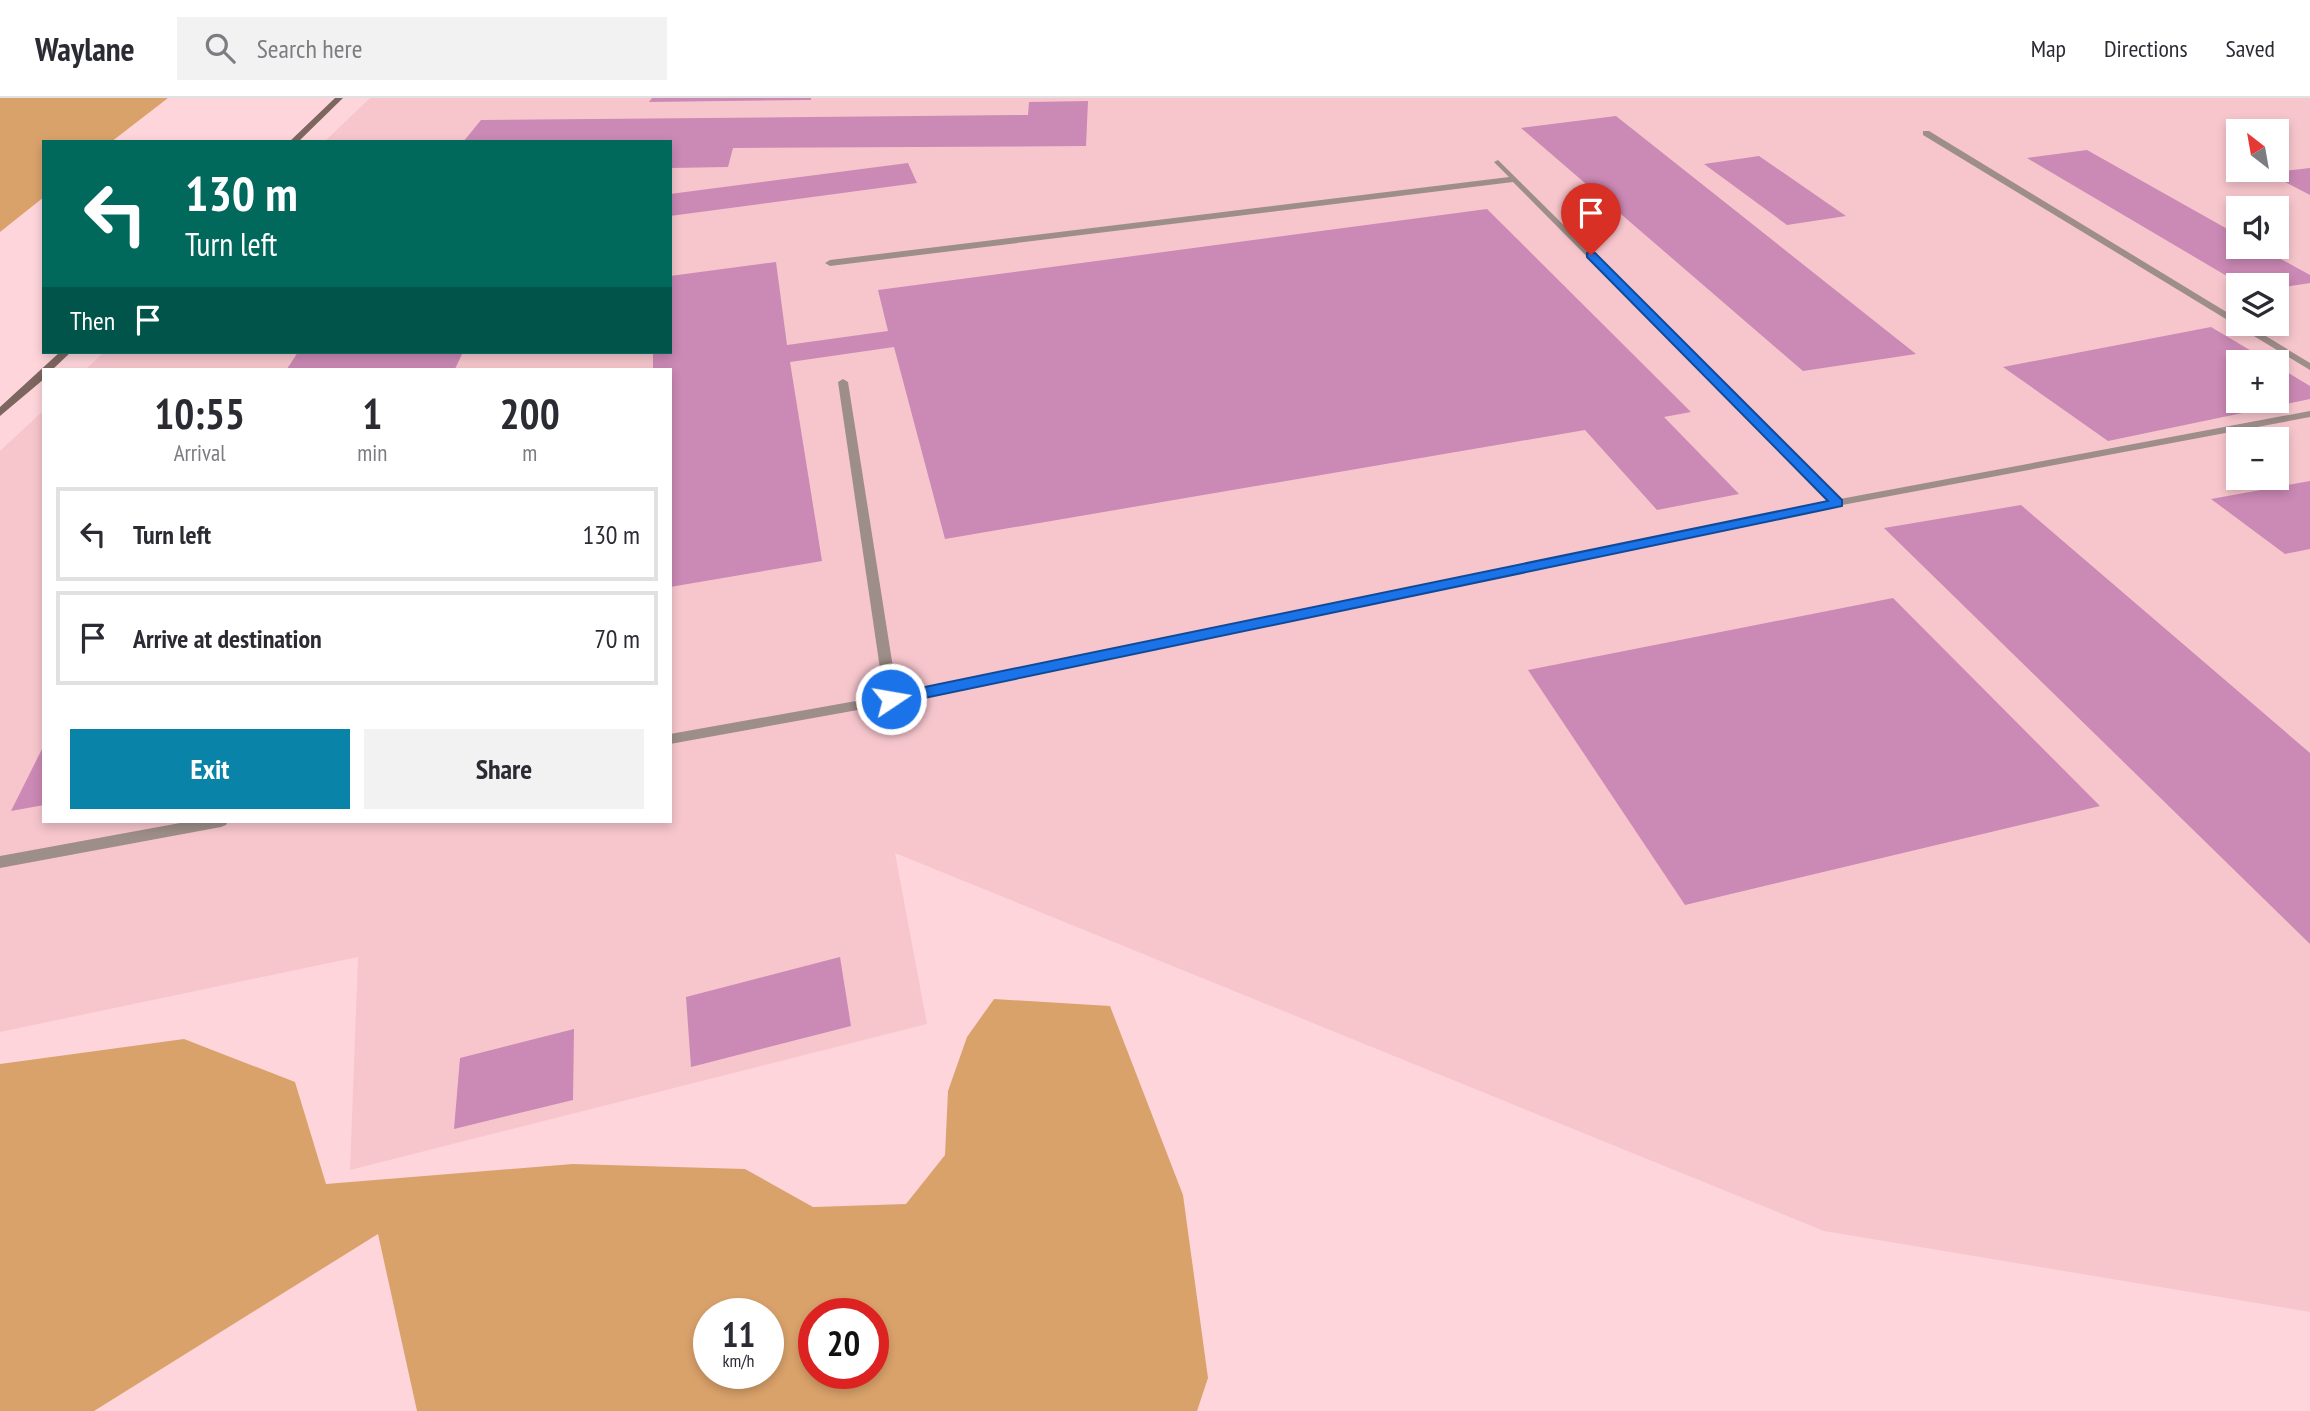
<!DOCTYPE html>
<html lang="en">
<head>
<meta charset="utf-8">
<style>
	body { margin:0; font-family:"PT Sans Narrow",sans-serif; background:#f2f2f3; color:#2b2b33; height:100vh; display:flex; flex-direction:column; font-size:26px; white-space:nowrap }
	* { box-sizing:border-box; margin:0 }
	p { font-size:23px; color:#7c7c81 }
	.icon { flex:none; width:38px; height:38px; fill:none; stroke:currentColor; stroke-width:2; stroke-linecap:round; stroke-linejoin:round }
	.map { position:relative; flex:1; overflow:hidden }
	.sheet { position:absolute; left:42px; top:270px; width:630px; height:455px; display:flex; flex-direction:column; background:#fff; border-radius:0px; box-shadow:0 4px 10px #0003 }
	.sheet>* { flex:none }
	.banner { position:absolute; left:42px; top:42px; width:630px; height:214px; border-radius:0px; box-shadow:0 4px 10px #0003; background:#00695c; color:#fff; overflow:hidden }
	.needle { width:46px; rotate:329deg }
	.buttons { position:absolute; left:2226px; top:21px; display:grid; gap:14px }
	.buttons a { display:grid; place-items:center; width:63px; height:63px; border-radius:0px; background:#fff; box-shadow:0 4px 10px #0003; font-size:35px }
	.speed { position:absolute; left:693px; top:1200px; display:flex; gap:14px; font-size:35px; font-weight:700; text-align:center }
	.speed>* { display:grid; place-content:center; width:91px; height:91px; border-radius:50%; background:#fff; box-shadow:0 4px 10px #0003; line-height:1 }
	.speed small { font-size:18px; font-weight:400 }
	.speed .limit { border:10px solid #d22; background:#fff; color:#111 }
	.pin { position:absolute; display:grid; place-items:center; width:60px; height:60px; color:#fff; margin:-72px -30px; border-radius:50% 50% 50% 0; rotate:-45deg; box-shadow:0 0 7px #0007 }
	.pin .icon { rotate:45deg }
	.me { position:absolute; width:77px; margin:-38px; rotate:78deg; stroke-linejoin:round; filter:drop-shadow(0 0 5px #0008) }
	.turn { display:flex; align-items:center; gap:24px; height:147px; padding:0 28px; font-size:32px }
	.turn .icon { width:91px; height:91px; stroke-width:2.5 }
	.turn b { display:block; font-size:49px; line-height:60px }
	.then { display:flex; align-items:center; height:66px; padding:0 28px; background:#0003; gap:14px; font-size:26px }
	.eta { display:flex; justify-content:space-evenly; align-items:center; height:119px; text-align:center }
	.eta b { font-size:42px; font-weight:700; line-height:49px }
	.action { display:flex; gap:14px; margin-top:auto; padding:14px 28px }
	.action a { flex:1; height:80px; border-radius:0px; background:#0983a8; color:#fff; font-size:28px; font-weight:700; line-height:80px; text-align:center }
	.action a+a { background:#f2f2f3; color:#2b2b33 }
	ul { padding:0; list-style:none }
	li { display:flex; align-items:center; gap:21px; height:94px; margin:0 14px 10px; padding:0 14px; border:4px solid #e1e1e2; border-radius:0px }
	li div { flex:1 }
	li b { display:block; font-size:26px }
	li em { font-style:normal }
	header { display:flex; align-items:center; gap:42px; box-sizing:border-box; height:98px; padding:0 35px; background:#fff; border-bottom:2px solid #e1e1e2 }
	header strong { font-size:33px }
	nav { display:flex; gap:38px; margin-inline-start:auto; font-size:24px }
	.search { width:490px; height:63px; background:#f2f2f3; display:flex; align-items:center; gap:18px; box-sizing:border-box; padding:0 24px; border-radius:0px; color:#7c7c81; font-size:26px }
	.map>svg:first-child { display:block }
	.built { fill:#f7c6cd; fill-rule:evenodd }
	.green { fill:#daa26b; fill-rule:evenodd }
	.building { fill:#cb89b5 }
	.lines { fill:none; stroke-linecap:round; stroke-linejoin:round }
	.lane { fill:#9e8e89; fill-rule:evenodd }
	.secondary { fill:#7d665f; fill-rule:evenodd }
	.route { fill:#1a73e8; stroke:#114b97; stroke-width:2 }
</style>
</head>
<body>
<header>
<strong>Waylane</strong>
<div class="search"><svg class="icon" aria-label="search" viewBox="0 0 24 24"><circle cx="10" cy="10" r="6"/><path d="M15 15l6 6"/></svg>Search here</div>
<nav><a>Map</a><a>Directions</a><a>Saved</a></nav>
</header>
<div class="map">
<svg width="2310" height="1313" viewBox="0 0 2310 1313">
	<rect width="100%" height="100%" fill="#fed5db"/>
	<path class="built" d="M370,0H2310V1214L1824,1133L895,755L927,926L350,1072L358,859L0,934V353L44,312V723H670V271H86L104,254H670V44H324ZM2238,33H2277V72H2238ZM2238,110H2277V149H2238ZM2238,187H2277V226H2238ZM2238,264H2277V303H2238ZM2238,341H2277V380H2238Z"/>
	<path class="green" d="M0,0H168L111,44H44V99L0,134Z
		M994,901L1110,908L1183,1097L1208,1280L1197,1313H417L378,1136L94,1313H0V966L184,941L295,984L326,1086L573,1066L745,1071L813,1109L906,1106L945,1057L948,993L967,939ZM709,1216H768V1276H709ZM814,1216H873V1276H814Z"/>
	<path class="building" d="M652,0H811V2L649,4Z
		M1088,3L1086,48L733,50L728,69L670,70V44H463L481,22L1028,17L1029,4Z
		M1616,18L1916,256L1803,273L1521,30Z
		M2087,52L2238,137V149H2259L2310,177V185L2277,190V187H2242L2027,60Z
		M1759,58L1846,118L1787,127L1704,66Z
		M908,65L917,85L670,118V96Z
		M2310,70V97L2268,75Z
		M1487,111L1691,314L1664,319L1739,396L1657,412L1585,332L945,441L894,249L790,264L822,463L670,489V271H653V254H670V178L776,164L787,247L888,233L878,192Z
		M2211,229L2270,264H2238V303H2277V268L2310,288V301L2108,343L2003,269Z
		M298,254H463L455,271H287Z
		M2310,383V451L2285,456L2211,401Z
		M2021,407L2310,655V846L1884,430Z
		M1893,500L2100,708L1685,807L1528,572Z
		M44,647V707L11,713Z
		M840,859L851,928L691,969L686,899Z
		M574,931L573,1002L454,1031L460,960Z"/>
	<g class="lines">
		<path class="lane" d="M1923,33H1929L2238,221V226H2246L2310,265V272L1923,37Z
			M1498,62L1840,401L2310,313V319L1837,408L891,606L670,646V636L884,598L838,284L843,281L848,284L897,595L1829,403L1513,84L830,168L825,165L830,162L1509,79L1494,64Z
			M191,723H228L226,727L221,729L0,770V758Z"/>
		<path class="secondary" d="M335,0H343L298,44H289Z
			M60,254H71L53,271H44V281L0,318V309Z"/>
	</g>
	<path class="route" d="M1587,155H1595L1842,402V408L891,607L886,605L884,601L886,597L891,596L1828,403L1587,159Z"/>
</svg>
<div class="buttons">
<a><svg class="needle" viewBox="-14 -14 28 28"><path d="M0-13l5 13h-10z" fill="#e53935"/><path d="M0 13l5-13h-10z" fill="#7c7c81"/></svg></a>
<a><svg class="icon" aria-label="sound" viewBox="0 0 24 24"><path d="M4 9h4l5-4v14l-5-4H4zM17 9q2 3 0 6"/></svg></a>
<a><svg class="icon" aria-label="layers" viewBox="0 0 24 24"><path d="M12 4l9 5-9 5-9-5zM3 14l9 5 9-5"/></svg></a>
<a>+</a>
<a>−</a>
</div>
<div class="speed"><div>11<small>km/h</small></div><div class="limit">20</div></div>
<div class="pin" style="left:1591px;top:157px;background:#d93025"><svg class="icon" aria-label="arrive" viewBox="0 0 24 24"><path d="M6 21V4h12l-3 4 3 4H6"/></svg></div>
<svg class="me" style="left:891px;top:601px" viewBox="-20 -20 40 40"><circle r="17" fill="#1a73e8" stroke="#fff" stroke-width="3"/><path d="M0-11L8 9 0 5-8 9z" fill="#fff"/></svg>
<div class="banner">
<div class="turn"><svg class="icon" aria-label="left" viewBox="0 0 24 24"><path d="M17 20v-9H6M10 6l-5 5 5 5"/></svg><div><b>130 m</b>Turn left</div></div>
<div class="then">Then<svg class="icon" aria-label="arrive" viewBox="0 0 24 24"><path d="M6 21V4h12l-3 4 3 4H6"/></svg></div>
</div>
<section class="sheet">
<div class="eta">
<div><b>10:55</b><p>Arrival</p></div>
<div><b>1</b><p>min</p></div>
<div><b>200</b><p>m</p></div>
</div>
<ul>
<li><svg class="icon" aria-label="left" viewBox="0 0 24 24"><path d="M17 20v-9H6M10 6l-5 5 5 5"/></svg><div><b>Turn left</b></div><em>130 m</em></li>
<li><svg class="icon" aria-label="arrive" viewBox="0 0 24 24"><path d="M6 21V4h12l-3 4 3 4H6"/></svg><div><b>Arrive at destination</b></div><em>70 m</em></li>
</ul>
<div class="action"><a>Exit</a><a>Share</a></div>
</section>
</div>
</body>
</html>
